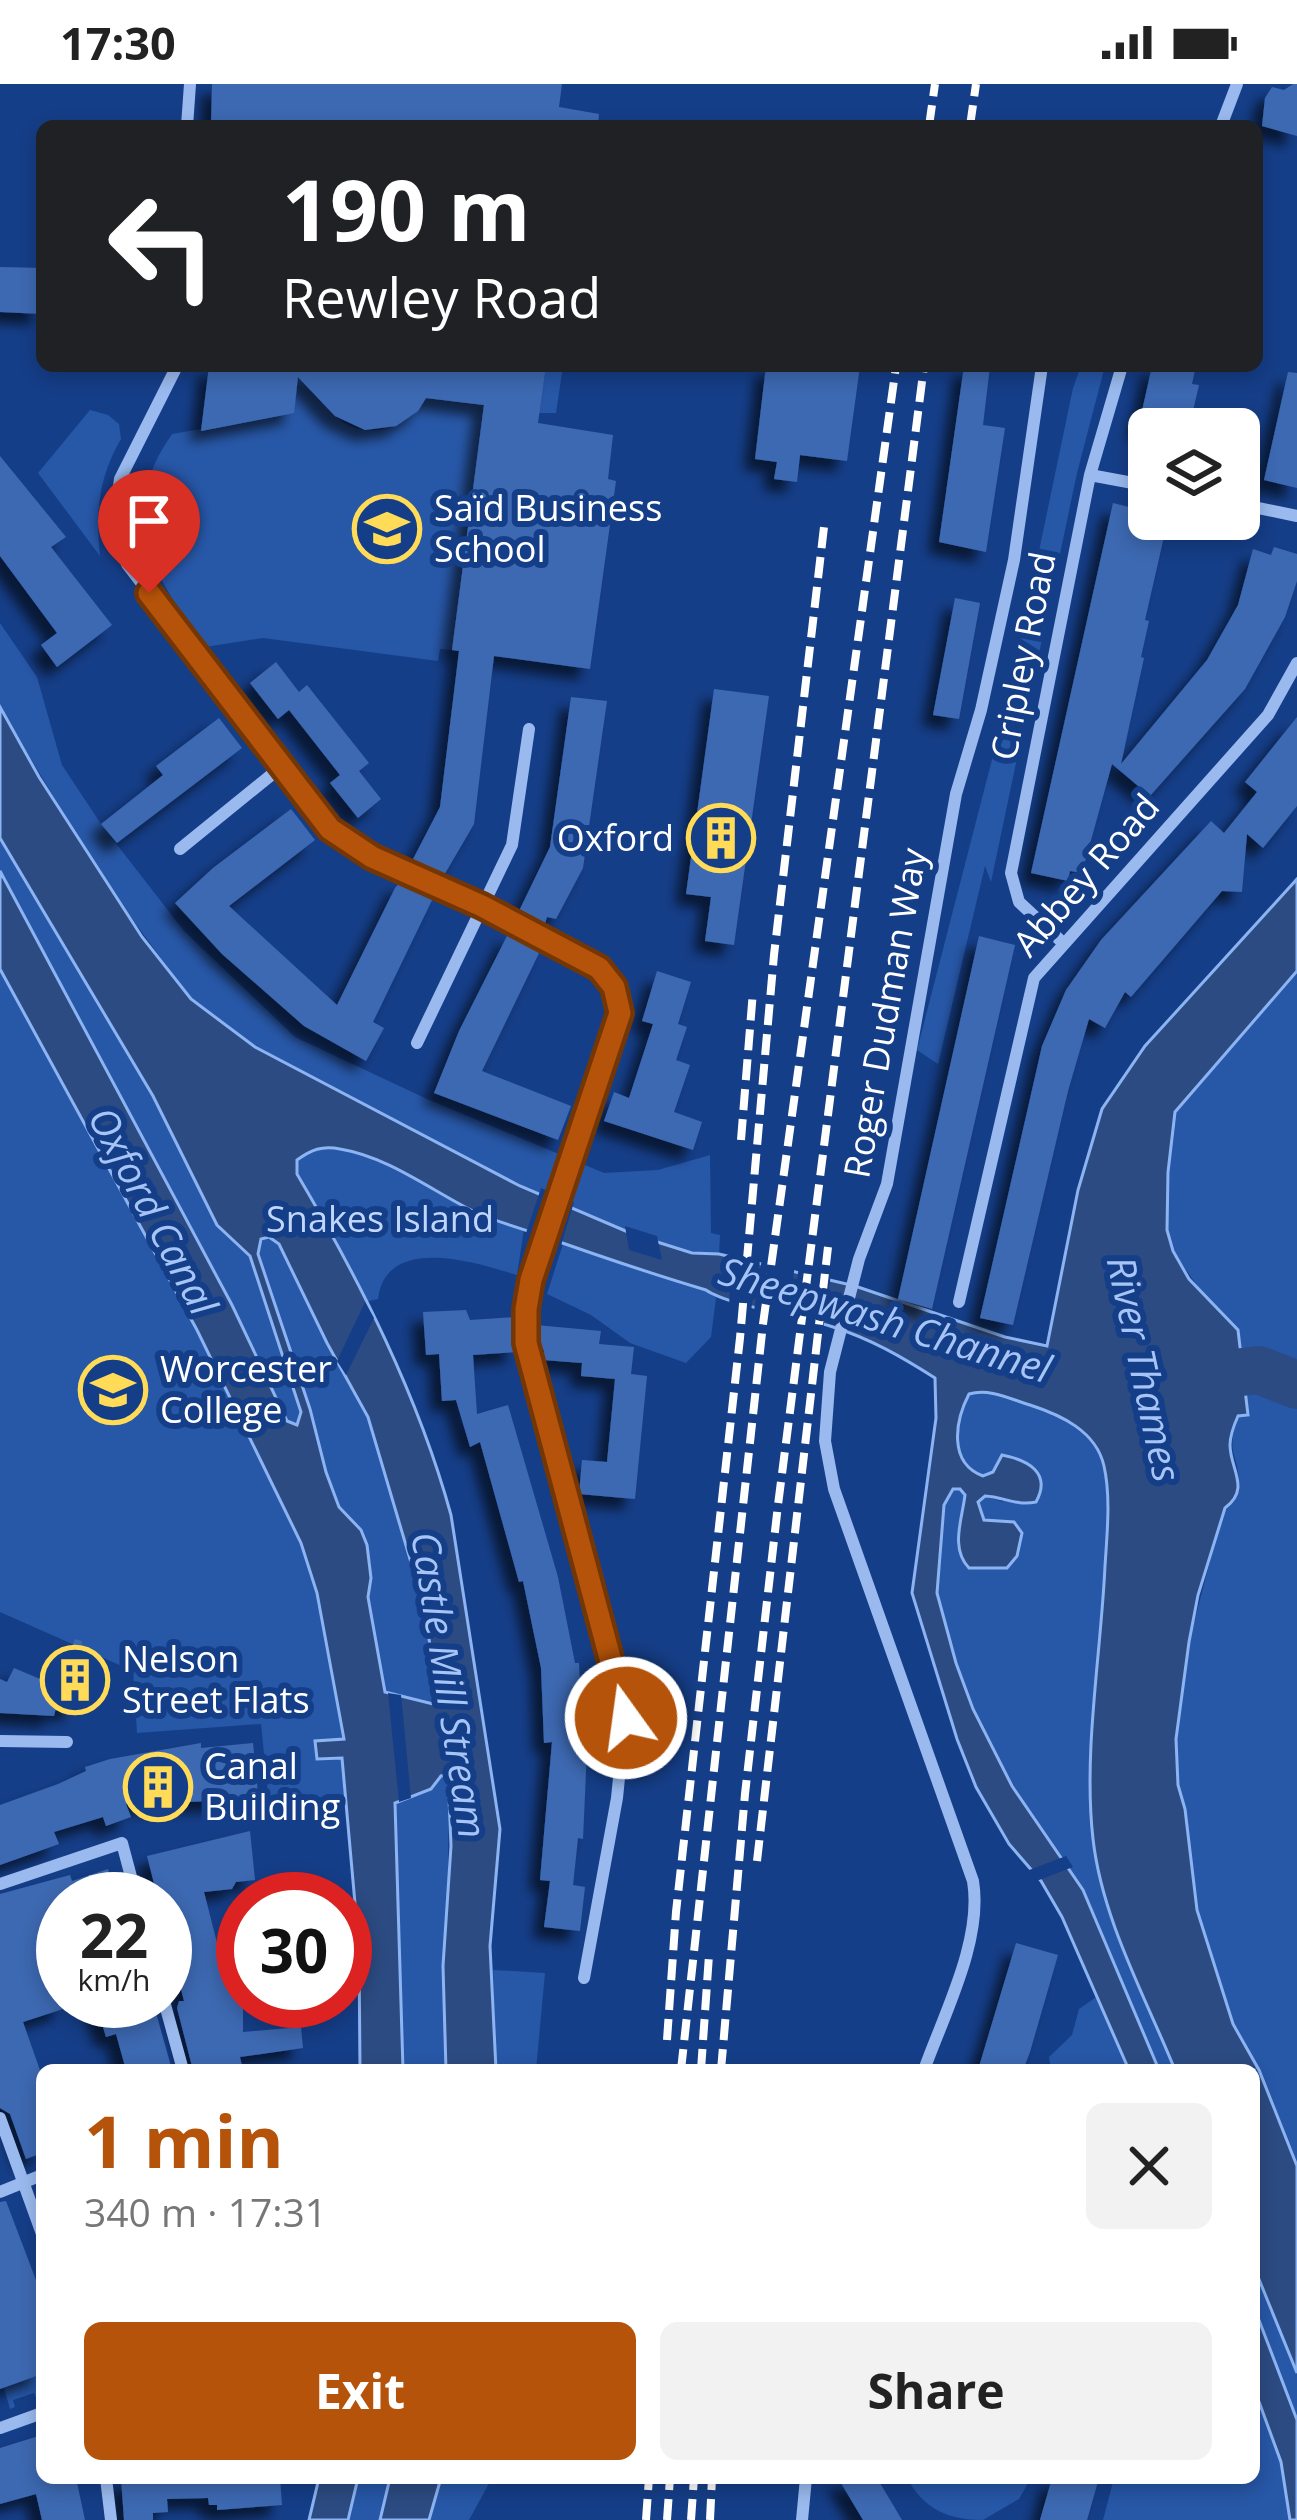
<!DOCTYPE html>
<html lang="en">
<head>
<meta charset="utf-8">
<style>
	body { margin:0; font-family:"Open Sans",sans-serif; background:#f2f2f2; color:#222; height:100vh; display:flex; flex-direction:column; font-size:45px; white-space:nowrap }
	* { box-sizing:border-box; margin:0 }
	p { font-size:39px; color:#767676 }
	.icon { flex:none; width:66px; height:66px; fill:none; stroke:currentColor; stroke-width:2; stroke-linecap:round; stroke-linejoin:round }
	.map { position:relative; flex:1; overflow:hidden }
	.details { position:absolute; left:36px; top:1980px; width:1224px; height:420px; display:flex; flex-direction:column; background:#fff; border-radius:18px; box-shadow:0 6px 18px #0003 }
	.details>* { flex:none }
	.guide { position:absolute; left:36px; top:36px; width:1227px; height:252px; border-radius:18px; box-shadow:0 6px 18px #0003; background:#202124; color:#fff; overflow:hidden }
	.tools { position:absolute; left:1128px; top:324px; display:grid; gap:24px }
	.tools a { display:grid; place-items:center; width:132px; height:132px; border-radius:18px; background:#fff; box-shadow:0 6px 18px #0003; font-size:60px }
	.speed { position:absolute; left:36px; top:1788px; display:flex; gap:24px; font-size:60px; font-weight:700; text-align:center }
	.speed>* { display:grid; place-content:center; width:156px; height:156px; border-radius:50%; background:#fff; box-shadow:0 6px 18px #0003; line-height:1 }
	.speed small { font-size:30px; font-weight:400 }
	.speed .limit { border:18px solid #d22; background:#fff; color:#111 }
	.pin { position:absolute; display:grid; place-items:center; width:102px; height:102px; color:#fff; margin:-123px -51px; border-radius:50% 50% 50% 0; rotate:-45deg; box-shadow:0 0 12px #0007 }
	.pin .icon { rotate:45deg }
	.me { position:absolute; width:132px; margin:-66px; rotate:346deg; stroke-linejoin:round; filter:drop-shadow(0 0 9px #0008) }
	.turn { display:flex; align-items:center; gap:42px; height:252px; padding:0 48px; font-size:54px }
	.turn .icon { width:156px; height:156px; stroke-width:2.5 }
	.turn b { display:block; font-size:84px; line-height:102px }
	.round { display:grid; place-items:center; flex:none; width:126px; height:126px; border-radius:18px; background:#f2f2f2 }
	.summary { display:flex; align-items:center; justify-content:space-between; height:204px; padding:0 48px }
	h1 { font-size:72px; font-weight:700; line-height:90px; color:#b45309 }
	.action { display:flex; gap:24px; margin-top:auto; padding:24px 48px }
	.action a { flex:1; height:138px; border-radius:18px; background:#b45309; color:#fff; font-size:48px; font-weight:700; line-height:138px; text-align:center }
	.action a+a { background:#f2f2f2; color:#222 }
	.status { display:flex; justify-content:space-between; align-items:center; height:84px; padding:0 60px; background:#fff; direction:ltr }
	.status svg { height:33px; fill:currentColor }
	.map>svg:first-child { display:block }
	.green { fill:#2757a7 }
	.water { fill:#2c4b82; stroke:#8cb4f2; stroke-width:3; fill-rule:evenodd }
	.pier { fill:#153e88 }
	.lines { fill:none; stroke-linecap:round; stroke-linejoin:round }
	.river { stroke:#2c4b82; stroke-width:48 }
	.building { fill:#3d69b2; filter:url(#shadow) }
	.minor { stroke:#9abaef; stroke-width:12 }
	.rail { stroke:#fff; stroke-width:8; stroke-dasharray:21 9; stroke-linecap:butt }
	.route-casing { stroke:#753606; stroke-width:30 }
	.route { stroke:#b45309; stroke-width:21 }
	.labels { text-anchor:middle; stroke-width:12; stroke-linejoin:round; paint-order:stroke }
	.poi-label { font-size:36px; fill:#fff; stroke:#153e88; text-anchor:start }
	.street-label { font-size:36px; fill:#fff; stroke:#153e88 }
	.park-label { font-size:36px; fill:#c0d7fb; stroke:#153e88 }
	.water-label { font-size:39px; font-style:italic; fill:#a6c5f6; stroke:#153e88 }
</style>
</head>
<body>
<div class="status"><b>17:30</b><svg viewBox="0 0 49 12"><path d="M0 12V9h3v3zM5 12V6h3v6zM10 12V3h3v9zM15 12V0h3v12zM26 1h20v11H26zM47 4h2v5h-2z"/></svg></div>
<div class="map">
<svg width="1297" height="2436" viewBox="0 0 1297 2436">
	<defs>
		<filter id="shadow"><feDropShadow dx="-11" dy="11" stdDeviation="6" flood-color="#0009"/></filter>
	</defs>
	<rect width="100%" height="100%" fill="#153e88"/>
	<path class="green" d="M301,282C311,298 321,320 335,332C367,360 407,344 428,311L485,321L452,566L440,565L438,577L263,554L205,563C155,493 114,432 172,350L293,329Z
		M546,282H563L556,329H539Z
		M1081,282H1105L1077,389L991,798L985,782L938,980L917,966L1010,606L1073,304Z
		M90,326L108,331L119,340L121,355C99,392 95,429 100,472L38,389Z
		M0,539L37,593L62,681L101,740L184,847L295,953L427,1015L604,1089L658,1086L710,1071L711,1149L720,1151L719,1170L692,1169L635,1151L520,1102L255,963L191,915L102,794L0,623Z
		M0,754L153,1012L225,1150L250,1172L301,1328L297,1341L287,1337L232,1221L0,787Z
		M0,885L197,1246L301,1459L317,1509L344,1656L315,1657L317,1674L342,1673L346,1718L269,1721L261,1640L137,1649L133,1587L0,1528Z
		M1297,887V2082L1259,1986L1233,1940L1197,1826L1185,1725L1178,1701L1176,1655L1189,1558L1221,1435C1226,1422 1239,1416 1239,1401C1239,1368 1224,1370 1239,1332L1247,1331L1207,1216L1173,1167L1167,1146L1168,1088L1175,1028Z
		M328,1063C383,1069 429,1108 478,1129C493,1135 509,1140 524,1145L517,1191C478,1179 386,1149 378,1215L365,1218L297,1090V1076L312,1066Z
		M269,1153L279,1160L327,1259L368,1333L423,1519L438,1610L433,1620L385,1609L368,1513L371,1480L361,1446L339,1423L326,1388L310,1325L258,1170L261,1155Z
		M563,1160L706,1206L716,1214L711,1253L686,1279L630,1259L591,1231L547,1210Z
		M978,1307C1021,1314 1072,1326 1096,1366C1115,1396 1107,1448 1105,1482C1101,1570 1083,1668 1093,1755C1102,1835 1145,1912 1175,1986H1159L1083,1806L1012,1702L973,1625L956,1579L937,1509L944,1421L953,1405H960L965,1411L959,1446C974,1469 977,1488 1008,1483L1017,1472L984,1436L978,1418L985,1412L1003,1418L997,1378L993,1388L982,1392C948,1379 955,1337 969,1310Z
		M449,1690L446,1986H403L395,1718Z
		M493,1886L545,1889L536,1986H496Z
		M1099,1911L1129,1986H1051L1049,1973L1072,1951L1079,1925Z
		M1254,2183L1297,2289V2336L1254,2223Z
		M42,2290V2314L37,2316L34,2309L13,2316L15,2323L10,2325L4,2304Z
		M1254,2304L1281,2378L1290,2436H1103L1114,2394H1254Z
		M358,2394H390L380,2436H348Z
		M441,2394H492L469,2436H429Z
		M907,2394H1031L1019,2415L983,2436C948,2436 924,2425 907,2394Z"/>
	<path class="water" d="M0,623L39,693L142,853L191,915L255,963L520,1102L635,1151L692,1169L719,1170L855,1202L1005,1253L1047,1262L1078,1106L1102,1025L1145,962L1297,795V887L1175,1028L1168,1088L1167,1146L1173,1167L1189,1195L1238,1246L1248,1331L1238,1332C1234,1341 1230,1351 1230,1361C1230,1385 1251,1405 1225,1424L1198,1511L1189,1558L1176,1655L1178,1701L1185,1725L1197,1826L1233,1940L1259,1986L1297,2082V2289L1254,2183V1986H1175C1145,1912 1102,1835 1093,1755C1083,1668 1101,1570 1105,1482C1107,1450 1111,1413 1104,1382C1096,1347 1061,1331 1030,1321C1010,1315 990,1304 969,1310C955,1337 948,1379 983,1392L993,1388L1002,1371C1028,1376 1052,1389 1036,1418C1016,1422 1004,1413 985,1412L978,1418L984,1436L1014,1438L1022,1449L1017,1472L1007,1484H969C950,1464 962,1436 965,1411L960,1405H953L944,1421L937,1509L956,1579L973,1625L1012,1702L1083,1806L1159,1986H1129L1062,1833L1041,1797L1009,1760L976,1703L957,1655L912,1509L936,1334L935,1294C902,1273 871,1255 833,1243C803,1233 727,1221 706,1206C649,1189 593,1170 537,1150C517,1143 494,1137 475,1128C432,1107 389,1073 340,1065C322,1061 311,1066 297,1076V1090C360,1197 418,1311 451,1431L500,1745L490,1862L496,1986H446L443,1882L451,1762L448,1691L441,1692L431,1705L395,1719L403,1986H360L359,1864L342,1674L317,1675L315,1657L344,1655L317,1509L301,1459L197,1246L0,885V787L232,1221L287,1337L297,1341L301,1328L250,1172L217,1141L153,1012L0,754ZM269,1153L279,1160L327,1259L368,1333L423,1519L438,1609L433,1620L385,1608L368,1513L371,1494L367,1461L361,1446L339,1423L326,1388L310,1325L258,1170L261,1155Z
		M1254,2223L1297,2336V2436H1290L1281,2378L1254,2304Z
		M319,2394H358L348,2436H309Z
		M390,2394H441L429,2436H380Z"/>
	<path class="pier" d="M541,1104L574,1118L560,1165L525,1152Z
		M625,1142L657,1152L662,1176L629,1166Z
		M732,1167L759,1173L751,1227L729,1222Z
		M762,1174L795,1181L787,1236L754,1227Z
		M799,1182L831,1190L823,1246L791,1237Z
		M365,1218L374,1234L346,1291L337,1277Z
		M388,1609L401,1611L411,1714L399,1718Z
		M1066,1772L1073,1783L1034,1798L1024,1788Z"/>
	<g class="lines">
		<path class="river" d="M1182,1295L1259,1286L1297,1301"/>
	</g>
	<path class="building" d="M212,0H562L559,23L599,30L598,42H211Z
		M1293,0H1297V52L1262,42L1265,14L1272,3L1284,6Z
		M0,183L42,184V230L0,228Z
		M209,282H546L538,339L613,351L608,395L616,397L590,585L494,572L474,740L443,793L411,779L440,723L459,567L452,566L484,321L426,314L418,327L396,342L365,346L335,332L298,293L294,329L201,347Z
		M766,282H860L847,377L800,371L797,398L774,395L777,378L755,375Z
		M964,282H990L983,341L1005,344L986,468L939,458Z
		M1152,282H1196L1192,300L1199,301L1189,344L1176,341L1175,345H1138Z
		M1288,288L1297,289V404L1264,396Z
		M0,372L66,453L51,463L112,541L57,583L41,561L57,549L0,472Z
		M1113,419L1149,428V435H1168L1145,536L1149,537L1141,573L1144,574L1121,680L1207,576L1238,521L1253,465L1271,471L1274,463L1297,470V497L1285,533L1245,605L1150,712L1112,680L1082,789L1070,787L1068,797L1031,789Z
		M955,514L980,519L959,635L933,631Z
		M276,578L299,608L307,601L369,679L359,687L381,715L358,734L330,699L340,691L289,626L278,635L250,599Z
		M714,605L769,612L734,861L705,857L711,813L686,810Z
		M571,613L607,617L583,784L556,835L547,833L544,843L518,829L550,763Z
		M1297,633V722L1263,764L1247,750L1242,808L1222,807L1131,913L1125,908L1105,944L1089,935L1068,1007L1013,1241L980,1234L1042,962L1066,906L1101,856L1211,737L1224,749L1257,708L1245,698Z
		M219,634L242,664L117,759L101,740L163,691L156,682Z
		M291,725L315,756L229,822L337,921L395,804L401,797L434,812L373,938L384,944L366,977L304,942L222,870L175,819L213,784Z
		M509,848L541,865L482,987L571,1022L558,1056L434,1009L459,947Z
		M979,852L1015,861L932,1225L898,1215Z
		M657,887L691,898L678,940L687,943L676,976L690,981L674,1028L702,1038L693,1066L604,1037L614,1008L629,1014L653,940L642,937Z
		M466,1226L470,1236L515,1233L517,1268L473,1271L477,1330L508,1321L558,1493L575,1579H579L583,1666H587L583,1755L578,1754L573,1801L585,1803L580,1847L544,1843L550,1797L540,1796L552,1658L544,1659L541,1584L523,1497L519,1498L480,1358L470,1363L456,1316L442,1317L439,1270L426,1271L423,1228Z
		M536,1241L601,1247L599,1260L634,1263L631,1290L647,1292L635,1415L579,1410L582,1376L607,1378L615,1295L581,1292L582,1279L543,1276L544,1266L538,1267Z
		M75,1555L82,1557L81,1564L102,1574L85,1610L76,1605L74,1627L56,1624L54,1632L0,1629V1595L7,1598L14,1584L40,1595H59Z
		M201,1659V1664L253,1659L258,1709L247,1710V1716L126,1720L131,1733L106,1742L103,1733L54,1748L59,1760L0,1781V1721L58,1700L86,1687L85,1683L110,1675Z
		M250,1747L255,1796L236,1798L232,1805L204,1808L223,1882L243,1877V1948L301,1943L303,1964L240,1973L243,1986H193L177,1924L179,1917H184L165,1842V1815H158L147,1772Z
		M108,1785L115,1809L98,1815H63V1925L23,1938L42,1992V2069L26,2075L10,2030L0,2024V1810L70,1791L72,1797Z
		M1016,1859L1058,1871L1030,1968L1023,1986H978Z
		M95,1917H146L150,1931L156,1929L172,1986H126L116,1950L106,1953Z
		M6,2117L42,2212V2290L0,2305V2118Z
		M42,2351V2394H76L85,2436H42L36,2410L0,2420V2364Z
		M121,2394H280L282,2421L217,2426V2421H209L208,2414L167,2415L168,2428L153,2429V2436H124Z
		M838,2394H877L902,2436H863Z
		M1052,2394H1099L1087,2436H1040Z"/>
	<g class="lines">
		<path class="minor" d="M187,42L190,0
			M1221,42L1237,0
			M177,282L120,395L114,438L127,480L330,745L372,773L482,822L599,883L614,903L619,929L531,1196L526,1225V1259L532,1292L625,1634L617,1714L584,1894
			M1090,391L1149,402
			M1239,420L1297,432
			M180,765L281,683
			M1062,858L1019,818L1011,789L1090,391L1122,282
			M417,959L512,761L529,645
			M959,1218L1034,894L1268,631L1297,579
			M0,1657L67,1658
			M0,1800L122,1759L137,1815
			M164,1917L183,1986
			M924,1986C944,1930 983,1856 973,1797L834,1405L825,1357L830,1288L859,1175L887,1100L956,710L981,626L1014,476L1042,282
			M0,2034L42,2150
			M0,2108L42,2091
			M0,2344L42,2329
			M106,2394L111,2436
			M802,2436L806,2394"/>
		<path class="rail" d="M929,42L935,0
			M970,42L976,0
			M741,1056L753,907
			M757,1777L828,1163
			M667,1956L676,1828L740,1254L774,871L824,443
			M681,1986L763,1240L896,282
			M701,1986L709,1871
			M721,1986L745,1710L778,1421L924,282
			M646,2436L649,2394
			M667,2436L670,2394
			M691,2436L694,2394
			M710,2436L712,2394"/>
	</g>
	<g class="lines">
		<g class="route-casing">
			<path id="route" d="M149,509L330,745L372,773L482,822L599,884L614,903L620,929L531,1196L526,1225V1259L626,1634"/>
		</g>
		<use href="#route" class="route"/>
	</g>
	<defs>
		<g id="university-ring" transform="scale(3.45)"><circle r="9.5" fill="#153e88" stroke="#ffdb58" stroke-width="1.5"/><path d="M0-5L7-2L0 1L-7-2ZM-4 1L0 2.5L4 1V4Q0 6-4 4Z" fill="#ffdb58"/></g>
		<g id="building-ring" transform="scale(3.45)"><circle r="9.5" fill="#153e88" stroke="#ffdb58" stroke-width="1.5"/><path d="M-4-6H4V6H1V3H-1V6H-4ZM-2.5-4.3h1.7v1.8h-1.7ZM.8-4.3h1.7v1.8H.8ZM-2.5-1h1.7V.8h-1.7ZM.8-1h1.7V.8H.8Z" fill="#ffdb58"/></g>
	</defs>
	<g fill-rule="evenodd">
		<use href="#university-ring" x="387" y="445"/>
		<use href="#building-ring" x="721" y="754"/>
		<use href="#university-ring" x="113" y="1306"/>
		<use href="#building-ring" x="75" y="1596"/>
		<use href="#building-ring" x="158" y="1703"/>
	</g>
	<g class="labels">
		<g class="poi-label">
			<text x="434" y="437">Saïd Business<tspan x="434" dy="41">School</tspan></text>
			<text x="674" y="767" text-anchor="end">Oxford</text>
			<text x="160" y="1298">Worcester<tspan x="160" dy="41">College</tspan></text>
			<text x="122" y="1588">Nelson<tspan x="122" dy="41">Street Flats</tspan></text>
			<text x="204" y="1695">Canal<tspan x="204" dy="41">Building</tspan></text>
		</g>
		<g class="street-label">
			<text transform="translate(1023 572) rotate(-79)" y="13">Cripley Road</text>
			<text transform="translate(1086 791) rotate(-49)" y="13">Abbey Road</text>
			<text transform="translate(885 929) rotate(-80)" y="13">Roger Dudman Way</text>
		</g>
		<g class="park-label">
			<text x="380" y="1148">Snakes Island</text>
		</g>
		<g class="water-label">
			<text transform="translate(153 1127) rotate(62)" y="14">Oxford Canal</text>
			<text transform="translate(885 1236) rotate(17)" y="14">Sheepwash Channel</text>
			<text transform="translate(1144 1285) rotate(78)" y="14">River Thames</text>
			<text transform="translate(449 1601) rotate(81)" y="14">Castle Mill Stream</text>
		</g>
	</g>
</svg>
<div class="tools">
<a><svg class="icon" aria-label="layers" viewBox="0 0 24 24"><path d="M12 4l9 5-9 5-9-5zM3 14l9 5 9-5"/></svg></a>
</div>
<div class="speed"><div>22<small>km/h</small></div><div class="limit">30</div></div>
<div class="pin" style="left:149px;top:509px;background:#d93025"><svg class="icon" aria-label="arrive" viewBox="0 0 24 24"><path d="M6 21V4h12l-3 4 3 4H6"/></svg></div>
<svg class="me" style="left:626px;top:1634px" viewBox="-20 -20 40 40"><circle r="17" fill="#b45309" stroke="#fff" stroke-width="3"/><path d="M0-11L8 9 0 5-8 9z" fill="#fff"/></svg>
<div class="guide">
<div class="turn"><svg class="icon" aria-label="left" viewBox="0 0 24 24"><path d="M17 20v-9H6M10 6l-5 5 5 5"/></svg><div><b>190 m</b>Rewley Road</div></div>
</div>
<section class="details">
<div class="summary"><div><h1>1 min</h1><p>340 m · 17:31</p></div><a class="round"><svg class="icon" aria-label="close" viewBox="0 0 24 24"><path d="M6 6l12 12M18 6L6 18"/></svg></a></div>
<div class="action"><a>Exit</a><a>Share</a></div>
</section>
</div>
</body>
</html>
